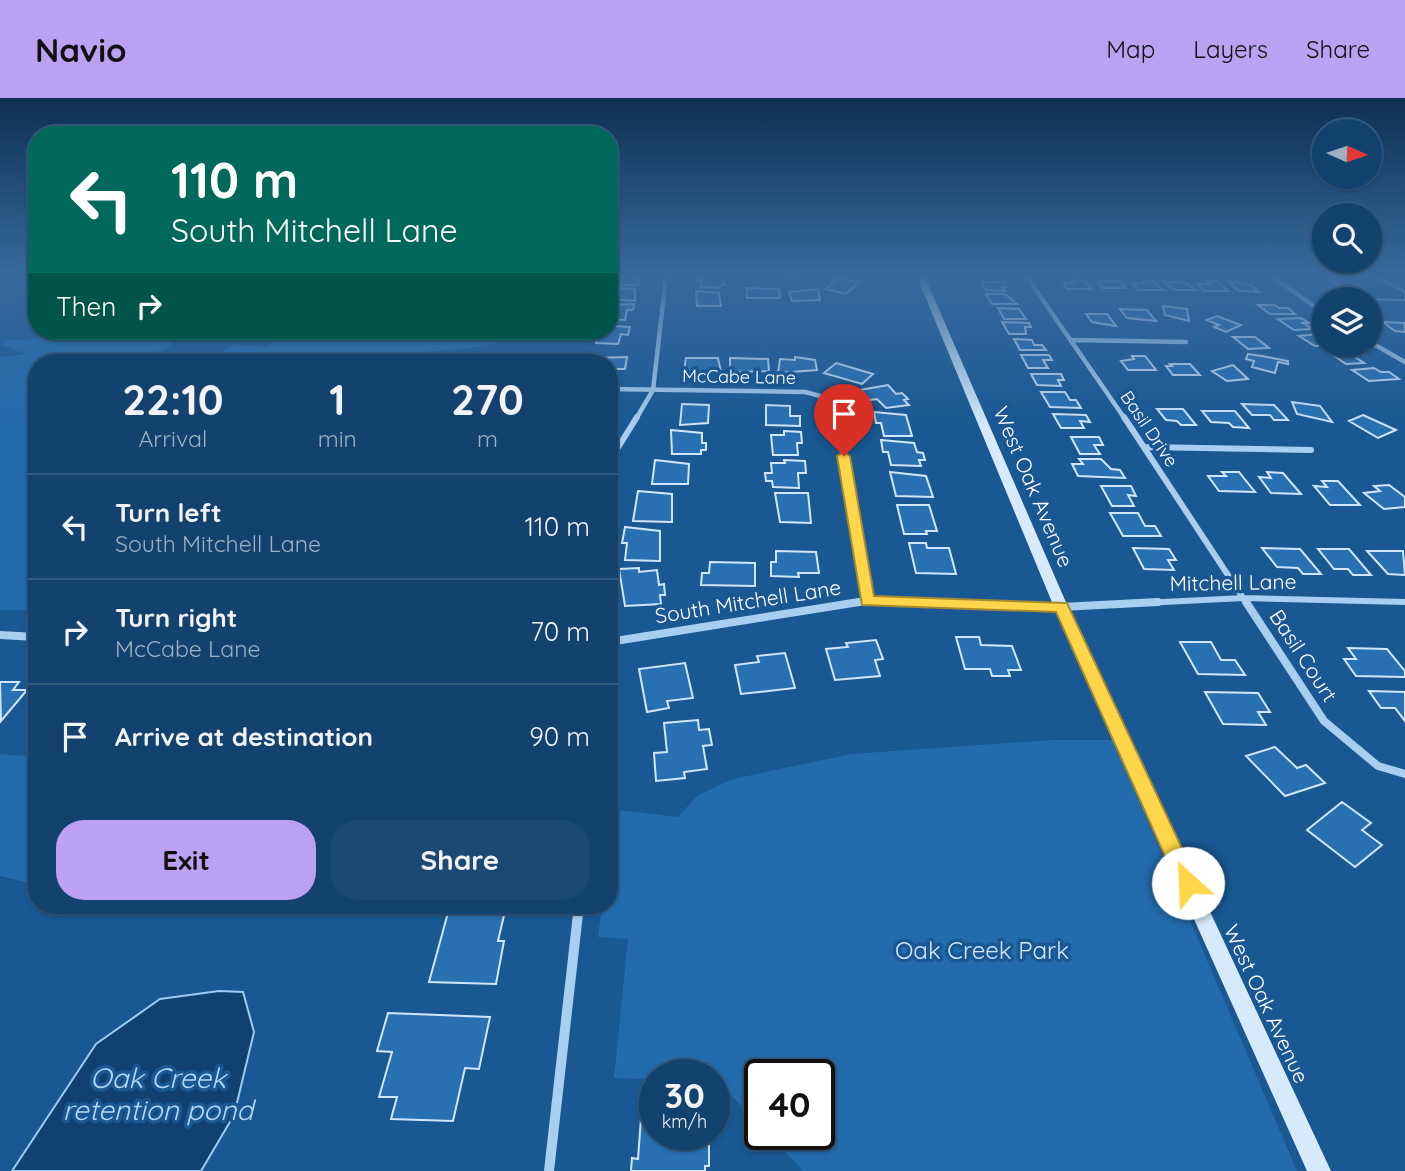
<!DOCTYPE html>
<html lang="en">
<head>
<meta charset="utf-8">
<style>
	body { margin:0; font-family:Quicksand,sans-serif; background:#1c4973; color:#f1f3f6; height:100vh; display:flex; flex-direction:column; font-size:26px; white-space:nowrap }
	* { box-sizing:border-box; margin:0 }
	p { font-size:23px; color:#9db0c2 }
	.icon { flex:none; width:38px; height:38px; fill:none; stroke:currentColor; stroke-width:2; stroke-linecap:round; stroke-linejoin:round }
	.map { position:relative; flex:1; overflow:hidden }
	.panel { position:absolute; left:28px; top:256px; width:590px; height:560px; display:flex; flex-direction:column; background:#13426e; border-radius:28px; box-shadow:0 2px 5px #0004,0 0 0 2px #325b81 }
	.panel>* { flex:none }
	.top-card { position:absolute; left:28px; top:28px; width:590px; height:214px; border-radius:28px; box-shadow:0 2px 5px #0004,0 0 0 2px #325b81; background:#00695c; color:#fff; overflow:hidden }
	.needle { width:46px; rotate:93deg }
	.buttons { position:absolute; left:1312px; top:21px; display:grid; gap:14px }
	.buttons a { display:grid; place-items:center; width:70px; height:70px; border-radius:50%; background:#13426e; box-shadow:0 2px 5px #0004,0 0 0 2px #325b81; font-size:35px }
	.speed { position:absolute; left:639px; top:961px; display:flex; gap:14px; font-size:35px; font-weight:700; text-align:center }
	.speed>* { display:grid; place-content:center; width:91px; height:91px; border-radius:50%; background:#13426e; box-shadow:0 2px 5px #0004,0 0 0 2px #325b81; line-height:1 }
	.speed small { font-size:18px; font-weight:400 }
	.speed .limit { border:4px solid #111; border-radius:10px; background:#fff; color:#111 }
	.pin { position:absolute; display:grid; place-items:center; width:60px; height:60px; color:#fff; margin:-72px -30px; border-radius:50% 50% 50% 0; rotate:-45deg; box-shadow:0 0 7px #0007 }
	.pin .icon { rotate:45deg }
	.me { position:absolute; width:77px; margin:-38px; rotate:335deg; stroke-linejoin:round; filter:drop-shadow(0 0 5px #0008) }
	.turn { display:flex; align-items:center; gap:24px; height:147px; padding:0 28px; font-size:32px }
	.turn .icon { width:91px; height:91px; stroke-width:2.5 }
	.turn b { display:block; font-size:49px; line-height:60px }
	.then { display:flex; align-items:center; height:66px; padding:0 28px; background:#0003; gap:14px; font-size:26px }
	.eta { display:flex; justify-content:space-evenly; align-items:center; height:119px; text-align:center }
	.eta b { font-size:42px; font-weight:700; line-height:49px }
	.primary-button { display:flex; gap:14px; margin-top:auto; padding:14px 28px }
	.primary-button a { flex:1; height:80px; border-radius:28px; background:#bca0f2; color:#111; font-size:28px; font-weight:700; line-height:80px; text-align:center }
	.primary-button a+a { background:#1c4973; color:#f1f3f6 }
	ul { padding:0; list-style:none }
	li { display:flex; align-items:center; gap:21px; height:105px; padding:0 28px; border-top:2px solid #325b81 }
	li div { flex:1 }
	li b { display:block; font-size:26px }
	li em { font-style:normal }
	header { display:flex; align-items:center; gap:42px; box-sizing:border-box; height:98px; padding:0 35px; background:#bca0f2; color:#111 }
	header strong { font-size:33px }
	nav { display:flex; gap:38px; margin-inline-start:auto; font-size:24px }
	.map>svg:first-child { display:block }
	.green { fill:#226bad }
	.water { fill:#104171; stroke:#9ccbf2; stroke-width:2 }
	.building { fill:#2870b2; stroke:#d0e7fb; stroke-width:2 }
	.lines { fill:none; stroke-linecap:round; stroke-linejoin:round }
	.street-far3 { stroke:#a9cff0; stroke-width:4.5 }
	.street-far2 { stroke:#a9cff0; stroke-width:6 }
	.street-far1 { stroke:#a9cff0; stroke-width:8 }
	.street { stroke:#a9cff0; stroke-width:10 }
	.secondary { fill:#d7eafb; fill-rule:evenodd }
	.route { fill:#ffd54a; stroke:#a68a30; stroke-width:2 }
	.labels { text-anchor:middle; stroke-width:7; stroke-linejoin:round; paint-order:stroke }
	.far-street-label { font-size:18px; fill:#fff; stroke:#195893 }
	.street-label { font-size:21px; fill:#fff; stroke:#195893 }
	.near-park-label { font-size:24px; fill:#d0e7fb; stroke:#195893 }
	.near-water-label { font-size:28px; font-style:italic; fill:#b6d9f7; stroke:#195893 }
</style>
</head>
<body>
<header>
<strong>Navio</strong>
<nav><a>Map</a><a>Layers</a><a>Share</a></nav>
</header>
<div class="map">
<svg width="1405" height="1073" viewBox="0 0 1405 1073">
	<rect width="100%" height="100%" fill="#195893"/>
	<path class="green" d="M52,233H188L164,252L152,256L151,261L163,264H37V512H0V259L25,256L0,246L6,242L35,241Z
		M317,233H506L508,236L500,244L478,249L323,264H244L223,258L221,255L234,246L264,249L284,241L307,239Z
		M1051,642H1113L1297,1073H803L768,1036H819V976H760L759,1027L718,983H714V976H654V981L614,980L628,841L598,839L602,807H609L611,711L678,719L698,697L733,681L851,656Z
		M0,656L37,659V787L0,778Z"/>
	<path class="water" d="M1327,179H1377L1405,194V202L1360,201Z
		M219,893L243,894L254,934L234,1017L201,1073H12L96,946L160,901Z"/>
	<path class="building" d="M611,179H634L639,181L638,187H625L614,186L615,181Z
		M697,179H721L725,187H720V190L701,189L702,183L696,182Z
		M839,180L859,184L846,196L826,191Z
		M1073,182H1084L1092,191H1067L1063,185H1076Z
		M1143,182L1153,183L1163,192H1138L1132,185H1145Z
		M1097,183H1120L1125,190H1102Z
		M1162,183L1187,185L1195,192H1175Z
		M1207,183H1218L1228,193H1204L1197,186H1210Z
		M1228,183L1251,187L1259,194L1239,193Z
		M981,184H1004L1006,189H1002L1005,193L986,192Z
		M611,190L635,191V203L609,201Z
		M747,190L779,191L780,200H747Z
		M818,191L820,202L792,203L789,194Z
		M696,193L719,195L721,208H697Z
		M986,196H1005L1017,206H992Z
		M634,206L633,212H627L625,222L609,221V207Z
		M1258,207H1275L1279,210H1288L1295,216H1270Z
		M1163,208L1187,211L1189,223L1165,217Z
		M998,210L1019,211L1026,221H1004Z
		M1120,211L1147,212L1156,223L1127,220Z
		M1086,216H1107L1116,228L1092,224Z
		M1217,218L1241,227L1226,234L1214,229L1219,227L1207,222Z
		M1301,220L1309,225H1303L1313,231L1294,232L1278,221Z
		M1002,224L1029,225L1031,229H1025L1026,236H1009Z
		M1383,224L1404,225L1405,234L1395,233Z
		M613,228L630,229L628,237L621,236L618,246L596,245L597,242H593L594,236L599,237L600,233H609Z
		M1320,236L1325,239V247H1329L1315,248L1299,238Z
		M1233,239H1255L1269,250L1248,251Z
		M1014,241L1032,242L1034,247H1042L1046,252H1020Z
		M1353,252L1360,257H1352L1364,265L1346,266L1327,253Z
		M561,256L581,258L579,264H540H543L546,258H561Z
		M1248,256L1262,258L1288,263V266L1278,264L1275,275L1252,269L1254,263L1246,261Z
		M1021,257H1049L1052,262H1043L1048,270H1028Z
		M481,258V264H441V262Z
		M1132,258H1145L1156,272H1128L1121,263L1134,261Z
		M533,259L532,264H494L495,260Z
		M627,259L625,271H609V264H592L593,260Z
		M795,259L815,262L817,272L778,275L780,261L795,262Z
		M686,260H718L721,274L684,272Z
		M730,260L768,261L769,273L730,274Z
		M836,265L873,276L862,286L824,275Z
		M1170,266H1190L1200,277H1173L1166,268H1172Z
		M1233,267L1248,281L1227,283L1212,273Z
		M1374,270L1381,274H1389L1399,281L1369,283L1352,272Z
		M1031,276H1061L1064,282H1058L1061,288L1037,287Z
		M888,287L896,296L902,295L908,301L904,302L909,307L886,310L877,301L870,302L860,292Z
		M1041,294H1065L1070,302H1076L1081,310L1050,309Z
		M1292,304L1320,308L1332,324L1297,316Z
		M682,306L709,307L708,325L680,327Z
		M1242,306L1274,307L1288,322H1274L1270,317H1252Z
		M766,307L790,308V318H800V328L766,327Z
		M1157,311H1183L1196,327H1181L1177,323L1166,322Z
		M1202,313H1235L1249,330L1233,329L1229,325L1211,324Z
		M874,314L906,317L912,338H884L881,325H876Z
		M1053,316L1086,317L1090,324L1080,323L1084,330H1061Z
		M1363,317L1396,332L1378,340L1349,323Z
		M671,332L702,335V345H706V352H701V356H672Z
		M784,333L801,334L802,345H797L798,357H773L771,337H784Z
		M1071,339H1099L1103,347H1094L1100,356H1080Z
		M881,342L914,345L917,354L923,355L925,362H919L921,368L891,367L888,354H883Z
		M1079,361H1101L1111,371L1120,372L1125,380L1078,378L1072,366H1083Z
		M655,362L689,366L688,386H652Z
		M784,362L805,363L806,375H798L799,390L773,389L772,383H766L765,375H772L771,365H785Z
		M890,374L926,378L933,399L896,398Z
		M1222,374H1239L1255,394L1219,393L1208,378H1226Z
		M1267,374L1283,375L1301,396L1271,395L1259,379L1271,380Z
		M1322,383H1338L1360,407H1330L1314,388L1327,389Z
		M1389,387L1405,399V409L1384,411L1364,395L1380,393L1374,388Z
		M1101,388H1131L1136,398L1128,397L1134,408H1112Z
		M638,393L672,396V424L633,423Z
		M775,395H808L811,425L780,424Z
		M897,407H929L937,433H926L927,436H904Z
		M1110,415H1138L1145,428H1155L1161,438H1123Z
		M625,429L660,433V463L625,462L627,445H622Z
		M909,445H926L927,450H949L956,476L916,475Z
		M1133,450L1169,451L1176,462H1168L1174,472L1144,471Z
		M1262,450L1300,451L1321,476H1303L1298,470L1277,469Z
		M1318,451H1349L1371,477H1353L1348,471H1334Z
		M776,453L816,454L819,475H798L799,479L771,478V464H776Z
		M1367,453H1403L1405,477L1388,476Z
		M710,464L755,465V488L701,487L702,475H709Z
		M639,470V474L657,472L659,487L664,486L665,497H660L661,506L625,508L619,471Z
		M956,539H979L981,547L1012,548L1021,572H1008L1010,578H992L990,571H965Z
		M876,542L883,561L875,562L880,578L835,582L826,551L848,549L846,545Z
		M1180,544H1211L1221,562H1235L1245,577L1198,576Z
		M1348,550L1387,551L1405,573V579L1356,578L1344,561H1356Z
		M785,555L795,590L741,596L735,567L759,564L757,558Z
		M685,565L693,600L667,603L669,610L647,614L639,571Z
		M0,584H19L13,592H27L1,623Z
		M1369,593L1405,594V623L1395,610H1381Z
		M1205,594L1258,595L1270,614H1258L1266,627L1223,626Z
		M698,622L699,632L709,631L712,647L703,648L707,671L684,674L685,680L656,683L654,655L667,654L664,625Z
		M1275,649L1297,670L1306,667L1325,685L1285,698L1246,658Z
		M1342,704L1371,725L1362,732L1382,747L1355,769L1307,732Z
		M449,811L505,813L498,843H504L496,886L429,884Z
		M388,915L490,919L479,971L465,970L453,1023L391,1021L397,999H379L392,954L377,953Z
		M641,1020L654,1021V1036H709V1068H705V1073H631L632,1060L638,1061Z"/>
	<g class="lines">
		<path class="street-far3" d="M788,179H803
			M1027,179L1125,321
			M1273,179L1325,216
			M1073,242L1186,244
			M1370,244L1405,264
			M609,291L805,294C822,298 835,301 838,321
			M636,321L653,292L666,179"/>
		<path class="street-far2" d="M837,319L867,503
			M1124,319L1247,506
			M1144,349L1311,352
			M609,364L637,319
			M848,506L867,503L963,506
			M1123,506L1244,500L1405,504"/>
		<path class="street-far1" d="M906,504L1061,509L1158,504
			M1246,504L1324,623L1378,668L1405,676
			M0,537L37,539
			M609,544L859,504"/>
		<path class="street" d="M549,1073L579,807"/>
		<path class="secondary" d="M917,179H925L1068,509L1331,1073H1307L1054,509Z"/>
	</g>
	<linearGradient id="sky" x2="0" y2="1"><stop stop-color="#0e3051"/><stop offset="0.54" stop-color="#386a9e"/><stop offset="1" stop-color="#386a9e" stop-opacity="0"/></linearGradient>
	<rect width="1405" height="329" fill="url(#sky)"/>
	<path class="route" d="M844,354L850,358L874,498L1067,505L1195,778L1198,785L1195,792L1188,795L1180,792L1056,514L862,507L837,358Z"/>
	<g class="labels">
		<g class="far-street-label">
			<text transform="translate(739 279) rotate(1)" y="6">McCabe Lane</text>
			<text transform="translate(1149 331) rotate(56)" y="6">Basil Drive</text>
		</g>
		<g class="street-label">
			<text transform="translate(1033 389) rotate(67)" y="7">West Oak Avenue</text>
			<text transform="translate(1233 485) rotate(-1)" y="7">Mitchell Lane</text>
			<text transform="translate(748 504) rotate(-9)" y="7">South Mitchell Lane</text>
			<text transform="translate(1303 558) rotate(57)" y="7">Basil Court</text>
			<text transform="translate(1266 906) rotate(65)" y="7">West Oak Avenue</text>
		</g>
		<g class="near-park-label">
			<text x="982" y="861">Oak Creek Park</text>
		</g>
		<g class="near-water-label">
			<text x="158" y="990">Oak Creek<tspan x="158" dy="32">retention pond</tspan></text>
		</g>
	</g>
</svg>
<div class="buttons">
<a><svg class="needle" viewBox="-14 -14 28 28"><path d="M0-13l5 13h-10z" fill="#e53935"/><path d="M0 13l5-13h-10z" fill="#9db0c2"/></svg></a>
<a><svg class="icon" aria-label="search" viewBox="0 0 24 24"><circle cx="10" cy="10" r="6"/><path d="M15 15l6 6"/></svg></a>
<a><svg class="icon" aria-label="layers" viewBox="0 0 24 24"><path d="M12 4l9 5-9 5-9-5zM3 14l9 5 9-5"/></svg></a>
</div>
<div class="speed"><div>30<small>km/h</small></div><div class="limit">40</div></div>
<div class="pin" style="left:844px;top:358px;background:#d93025"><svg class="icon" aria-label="arrive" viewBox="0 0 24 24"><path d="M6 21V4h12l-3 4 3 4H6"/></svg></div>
<svg class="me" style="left:1188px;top:785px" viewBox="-20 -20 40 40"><circle r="19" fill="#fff"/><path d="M0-13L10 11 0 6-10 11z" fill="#ffd54a"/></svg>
<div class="top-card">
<div class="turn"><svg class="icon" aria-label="left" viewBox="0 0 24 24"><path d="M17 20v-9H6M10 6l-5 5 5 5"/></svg><div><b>110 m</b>South Mitchell Lane</div></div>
<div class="then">Then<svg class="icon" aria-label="right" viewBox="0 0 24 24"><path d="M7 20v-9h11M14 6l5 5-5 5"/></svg></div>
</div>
<section class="panel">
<div class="eta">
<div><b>22:10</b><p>Arrival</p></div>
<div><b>1</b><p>min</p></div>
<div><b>270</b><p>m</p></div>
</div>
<ul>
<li><svg class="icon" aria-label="left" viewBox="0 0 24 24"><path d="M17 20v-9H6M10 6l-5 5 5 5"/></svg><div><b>Turn left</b><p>South Mitchell Lane</p></div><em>110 m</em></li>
<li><svg class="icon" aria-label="right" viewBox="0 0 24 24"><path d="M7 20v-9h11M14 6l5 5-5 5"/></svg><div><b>Turn right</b><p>McCabe Lane</p></div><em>70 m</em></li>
<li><svg class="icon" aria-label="arrive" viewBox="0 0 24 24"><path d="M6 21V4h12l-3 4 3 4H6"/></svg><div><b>Arrive at destination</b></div><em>90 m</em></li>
</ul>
<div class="primary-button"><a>Exit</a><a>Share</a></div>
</section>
</div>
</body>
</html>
